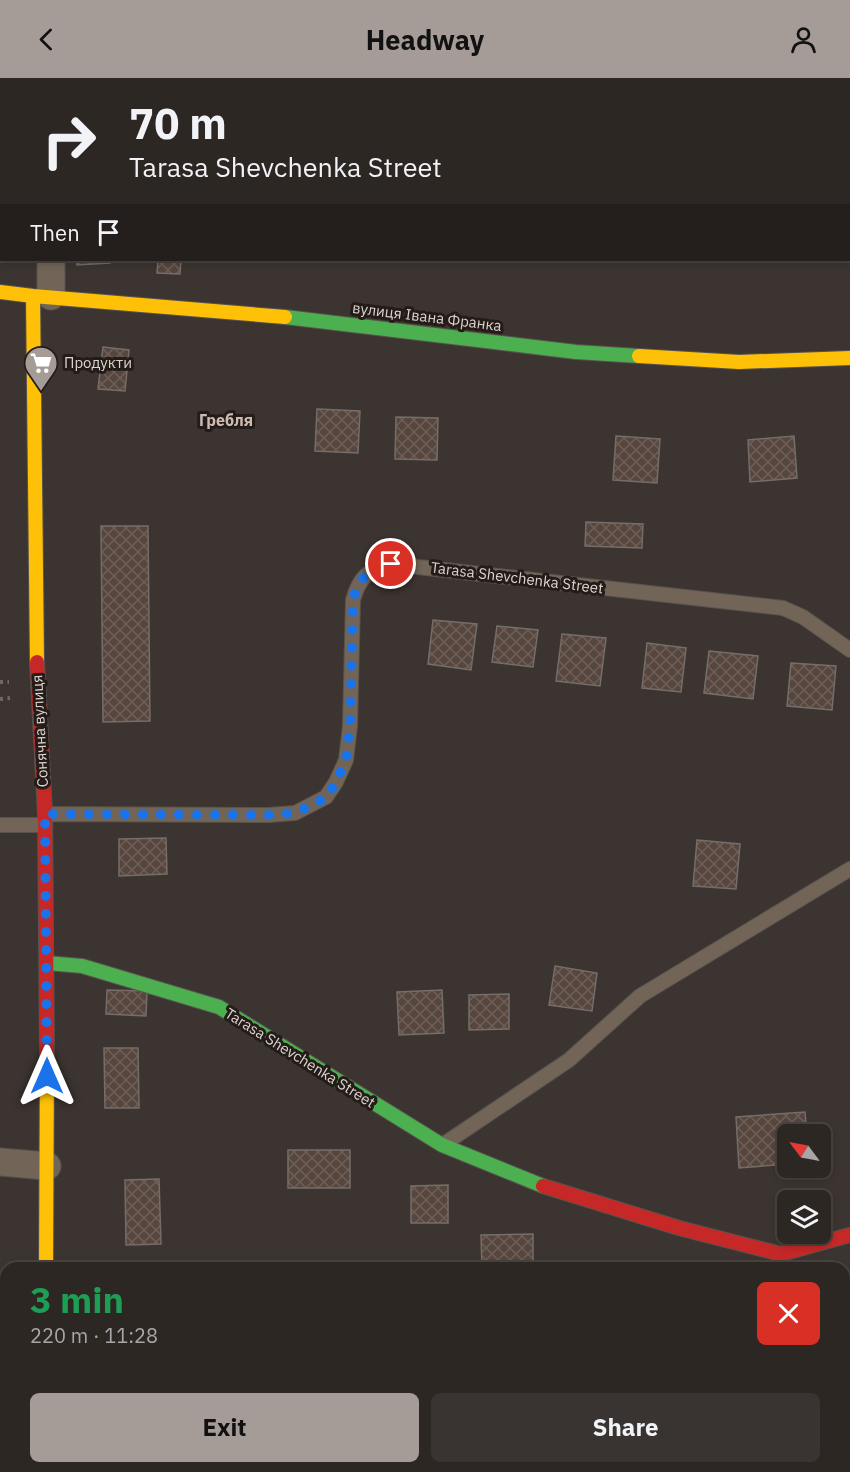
<!DOCTYPE html>
<html lang="en">
<head>
<meta charset="utf-8">
<style>
	body { margin:0; font-family:"IBM Plex Sans",sans-serif; background:#393331; color:#f1f3f6; height:100vh; display:flex; flex-direction:column; font-size:22px; white-space:nowrap }
	* { box-sizing:border-box; margin:0 }
	p { font-size:20px; color:#a7a5a6 }
	.icon { flex:none; width:33px; height:33px; fill:none; stroke:currentColor; stroke-width:2; stroke-linecap:round; stroke-linejoin:round }
	.map { position:relative; flex:1; overflow:hidden }
	.drawer { position:absolute; left:0px; top:1184px; width:850px; height:212px; display:flex; flex-direction:column; background:#2d2724; border-radius:18px 18px 0 0; box-shadow:0 3px 9px #0003,0 0 0 2px #484441 }
	.drawer>* { flex:none }
	.banner { position:absolute; left:0px; top:0px; width:850px; height:183px; box-shadow:0 3px 9px #0003,0 0 0 2px #484441; background:#2d2724; color:#f1f3f6; overflow:hidden }
	.needle { width:39px; rotate:302deg }
	.fabs { position:absolute; left:777px; top:1046px; display:grid; gap:12px }
	.fabs a { display:grid; place-items:center; width:54px; height:54px; border-radius:9px; background:#2d2724; box-shadow:0 3px 9px #0003,0 0 0 2px #484441; font-size:30px }
	.pin { position:absolute; display:grid; place-items:center; width:51px; height:51px; color:#fff; margin:-26px; border:3px solid #fff; border-radius:50%; box-shadow:0 2px 6px #0007 }
	.me { position:absolute; width:66px; margin:-33px; rotate:0deg; stroke-linejoin:round; filter:drop-shadow(0 0 4px #0008) }
	.turn { display:flex; align-items:center; gap:21px; height:126px; padding:0 30px; font-size:27px }
	.turn .icon { width:78px; height:78px; stroke-width:2.5 }
	.turn b { display:block; font-size:42px; line-height:51px }
	.then { display:flex; align-items:center; height:57px; padding:0 30px; background:#0003; gap:12px; font-size:22px }
	.round { display:grid; place-items:center; flex:none; width:63px; height:63px; border-radius:9px; background:#393331 }
	.overview { display:flex; align-items:center; justify-content:space-between; height:102px; padding:0 30px }
	h1 { font-size:36px; font-weight:700; line-height:45px; color:#1e9e55 }
	.action { display:flex; gap:12px; margin-top:auto; padding:12px 30px }
	.action a { flex:1; height:69px; border-radius:9px; background:#a59c97; color:#111; font-size:24px; font-weight:700; line-height:69px; text-align:center }
	.action a+a { background:#393331; color:#f1f3f6 }
	header { display:flex; justify-content:space-between; align-items:center; height:78px; padding:0 30px; background:#a59c97; color:#111; font-size:27px; font-weight:700 }
	.map>svg:first-child { display:block }
	.building { fill:url(#building-cross-hatch); stroke:#756d69; stroke-width:1.5 }
	.lines { fill:none; stroke-linecap:round; stroke-linejoin:round }
	.lane-casing { stroke:#58524d; stroke-width:16 }
	.street-casing { stroke:#58524d; stroke-width:29 }
	.fast-casing { stroke:#58524d; stroke-width:16 }
	.slow-casing { stroke:#58524d; stroke-width:16 }
	.jam-casing { stroke:#58524d; stroke-width:16 }
	.path { stroke:#71685f; stroke-width:4; stroke-dasharray:3 4.5; stroke-linecap:butt }
	.lane { stroke:#726558; stroke-width:14 }
	.street { stroke:#726558; stroke-width:27 }
	.fast { stroke:#4caf50; stroke-width:14 }
	.slow { stroke:#ffc107; stroke-width:14 }
	.jam { stroke:#c62828; stroke-width:14 }
	.route { stroke:#1a73e8; stroke-width:10; stroke-dasharray:0 18 }
	.labels { text-anchor:middle; stroke-width:6; stroke-linejoin:round; paint-order:stroke }
	.street-label { font-size:15px; fill:#ded4cf; stroke:#231c18 }
	.poi-label { font-size:15px; fill:#ded4cf; stroke:#231c18; text-anchor:start }
	.neighbourhood-label { font-size:16px; font-weight:bold; fill:#cdbab0; stroke:#231c18 }
</style>
</head>
<body>
<header><svg class="icon" aria-label="back" viewBox="0 0 24 24"><path d="M15 5l-7 7 7 7"/></svg>Headway<svg class="icon" aria-label="person" viewBox="0 0 24 24"><circle cx="12" cy="8" r="4"/><path d="M4 21q1-7 8-7t8 7"/></svg></header>
<div class="map">
<svg width="850" height="1394" viewBox="0 0 850 1394">
	<defs>
		<pattern id="building-cross-hatch" width="8" height="8" patternUnits="userSpaceOnUse" patternTransform="scale(1.5)"><rect width="8" height="8" fill="#56463d"/><path d="M0 0l8 8M0 8l8-8" fill="none" stroke="#6e6058"/></pattern>
	</defs>
	<rect width="100%" height="100%" fill="#3c3430"/>
	<path class="building" d="M0,92H2V182H16V183L0,182Z
		M77,182H110V185L77,187Z
		M158,182H181L180,196L157,195Z
		M103,269L129,272L125,313L98,311Z
		M317,331L360,333L358,375L315,373Z
		M396,339L438,340L437,382L395,381Z
		M616,358L660,361L657,405L613,402Z
		M794,358L797,400L750,404L748,362Z
		M586,444L643,446L642,470L585,468Z
		M101,448H148L150,643L103,644Z
		M433,542L477,546L471,592L428,586Z
		M497,548L538,552L533,589L492,584Z
		M562,556L606,560L600,608L556,603Z
		M647,565L686,570L681,614L642,610Z
		M709,573L758,578L753,621L704,615Z
		M791,585L836,588L832,632L787,628Z
		M166,760L167,796L119,798V761Z
		M697,762L740,766L736,811L693,808Z
		M555,888L597,895L592,933L549,927Z
		M107,912L147,913L146,938L106,936Z
		M442,912L444,955L399,957L397,914Z
		M509,916V951L469,952V917Z
		M104,970H138L139,1030H105Z
		M805,1034L807,1056H788V1086L739,1090L736,1039Z
		M288,1072H350V1110H288Z
		M159,1101L161,1166L126,1167L125,1102Z
		M448,1107V1145H411V1108Z
		M533,1156V1190H482L481,1157Z
		M850,1331V1394H846L844,1332Z
		M693,1389H727V1391L693,1393Z"/>
	<g class="lines">
		<g class="lane-casing">
			<path id="lane" d="M45,736L269,737L295,735L326,719L336,704L346,682L350,648L353,522C359,500 368,491 391,486L783,530L803,539L850,572
				M0,747H44
				M444,1066L569,982L640,918L850,791"/>
		</g>
		<g class="street-casing">
			<path id="street" d="M53,2V0
				M51,218V182
				M0,1084L47,1088
				M796,1389V1394
				M44,1394V1389"/>
		</g>
		<g class="fast-casing">
			<path id="fast" d="M285,239L576,274L639,278
				M47,885L82,888L219,929L442,1067L543,1108"/>
		</g>
		<g class="slow-casing">
			<path id="slow" d="M0,214L33,218L285,239
				M33,218L37,584
				M639,278L739,284L850,280
				M46,1190L47,979"/>
		</g>
		<g class="jam-casing">
			<path id="jam" d="M37,584L45,736L47,979
				M543,1108L679,1150L781,1176L850,1157"/>
		</g>
		<path class="path" d="M0,604H9
			M0,621L10,620"/>
		<use href="#lane" class="lane"/>
		<use href="#street" class="street"/>
		<use href="#fast" class="fast"/>
		<use href="#slow" class="slow"/>
		<use href="#jam" class="jam"/>
	</g>
	<g class="lines">
		<path class="route" d="M47,998L45,736L269,737L295,735L326,720L336,704L346,682L350,648L353,522C359,500 368,491 391,486"/>
	</g>
	<defs>
		<g id="supermarket-pin" transform="scale(1.725)"><path d="M0 17L-7.5 6A9.5 9.5 0 1 1 7.5 6Z" fill="#a59c97" stroke="#231c18"/><path d="M-6-5.5h2.5l.6 2H6L4.5 2H-2.5L-4.4-4H-6ZM-1.5 3.2a1.3 1.3 0 1 0 .1 0ZM3 3.2a1.3 1.3 0 1 0 .1 0Z" fill="#fff"/></g>
	</defs>
	<g fill-rule="evenodd">
		<use href="#supermarket-pin" x="41" y="285"/>
	</g>
	<g class="labels">
		<g class="street-label">
			<text transform="translate(427 239) rotate(7)" y="5">вулиця Івана Франка</text>
			<text transform="translate(517 500) rotate(7)" y="5">Tarasa Shevchenka Street</text>
			<text transform="translate(40 653) rotate(-93)" y="5">Сонячна вулиця</text>
			<text transform="translate(300 980) rotate(32)" y="5">Tarasa Shevchenka Street</text>
		</g>
		<g class="poi-label">
			<text x="64" y="290">Продукти</text>
		</g>
		<g class="neighbourhood-label">
			<text x="226" y="348">Гребля</text>
		</g>
	</g>
</svg>
<div class="fabs">
<a><svg class="needle" viewBox="-14 -14 28 28"><path d="M0-13l5 13h-10z" fill="#e53935"/><path d="M0 13l5-13h-10z" fill="#a7a5a6"/></svg></a>
<a><svg class="icon" aria-label="layers" viewBox="0 0 24 24"><path d="M12 4l9 5-9 5-9-5zM3 14l9 5 9-5"/></svg></a>
</div>
<div class="pin" style="left:391px;top:486px;background:#d93025"><svg class="icon" aria-label="arrive" viewBox="0 0 24 24"><path d="M6 21V4h12l-3 4 3 4H6"/></svg></div>
<svg class="me" style="left:47px;top:998px" viewBox="-20 -20 40 40"><path d="M0-17L14 15 0 8-14 15z" fill="#1a73e8" stroke="#fff" stroke-width="4"/></svg>
<div class="banner">
<div class="turn"><svg class="icon" aria-label="right" viewBox="0 0 24 24"><path d="M7 20v-9h11M14 6l5 5-5 5"/></svg><div><b>70 m</b>Tarasa Shevchenka Street</div></div>
<div class="then">Then<svg class="icon" aria-label="arrive" viewBox="0 0 24 24"><path d="M6 21V4h12l-3 4 3 4H6"/></svg></div>
</div>
<section class="drawer">
<div class="overview"><div><h1>3 min</h1><p>220 m · 11:28</p></div><a class="round" style="background:#d93025;color:#fff"><svg class="icon" aria-label="close" viewBox="0 0 24 24"><path d="M6 6l12 12M18 6L6 18"/></svg></a></div>
<div class="action"><a>Exit</a><a>Share</a></div>
</section>
</div>
</body>
</html>
